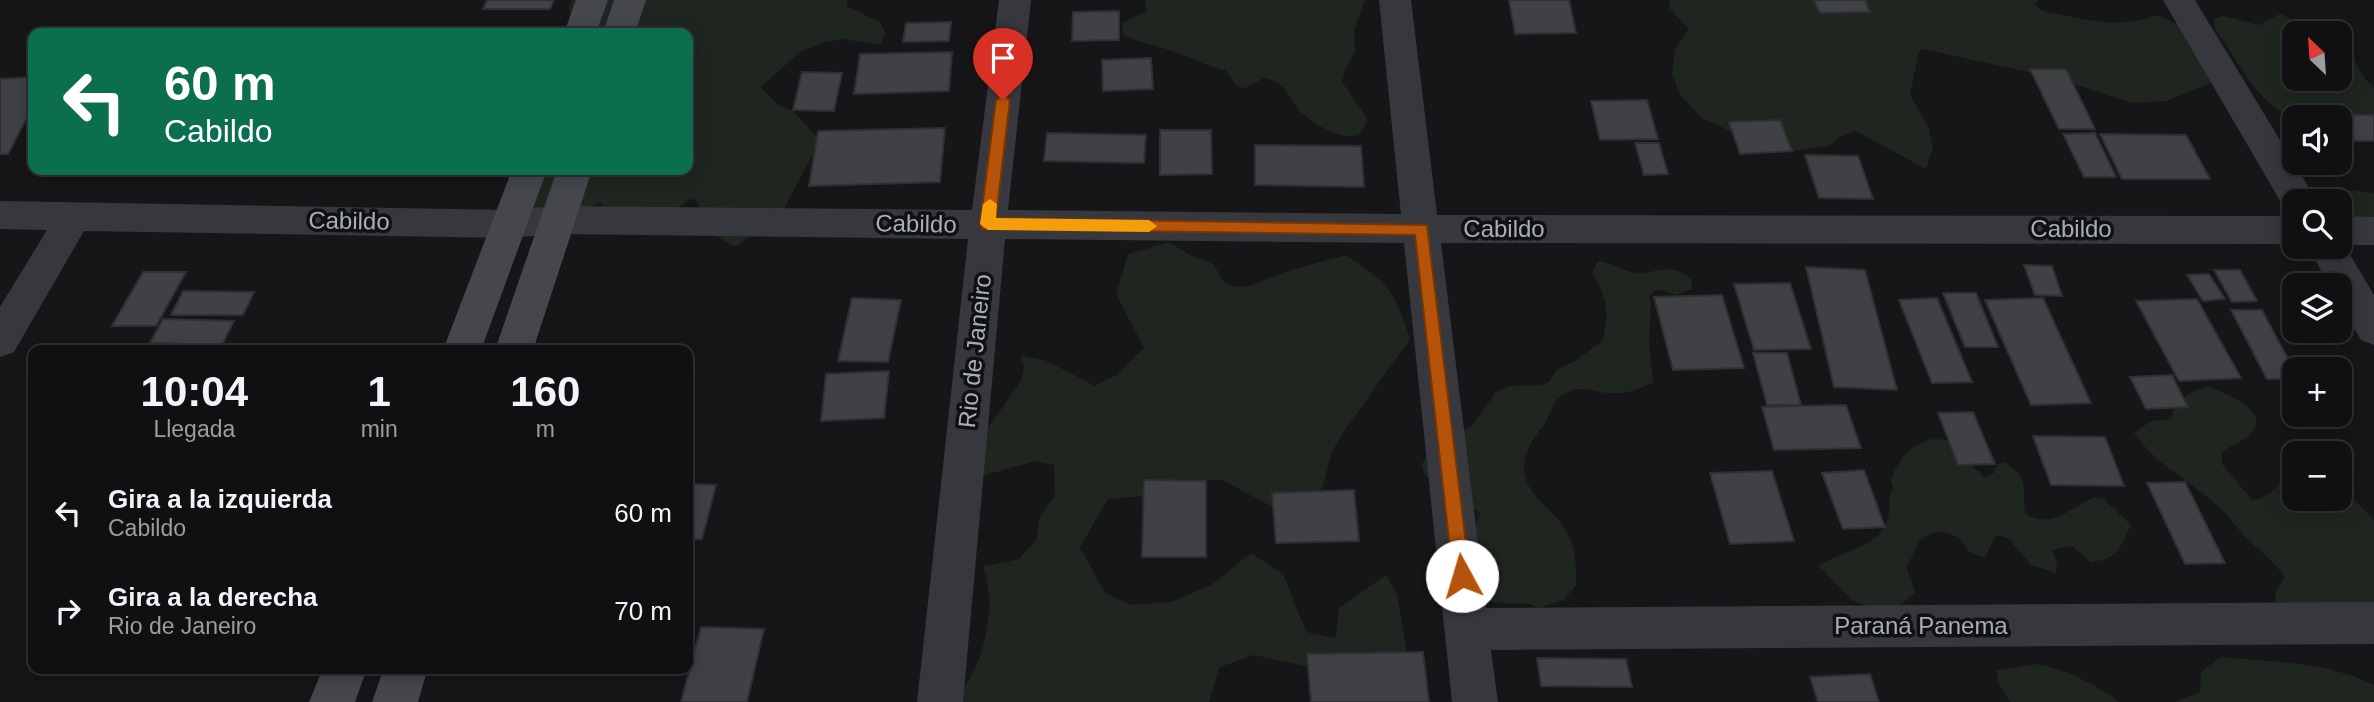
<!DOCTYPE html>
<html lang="es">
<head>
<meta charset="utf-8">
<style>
	body { margin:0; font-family:Arial,sans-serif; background:#1e1e20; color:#f1f3f6; height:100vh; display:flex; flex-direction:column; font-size:26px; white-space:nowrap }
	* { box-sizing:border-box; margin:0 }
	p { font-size:23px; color:#9c9d9f }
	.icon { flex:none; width:38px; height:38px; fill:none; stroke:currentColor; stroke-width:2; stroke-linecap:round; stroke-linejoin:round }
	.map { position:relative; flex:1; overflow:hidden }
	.drawer { position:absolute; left:28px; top:345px; width:665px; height:329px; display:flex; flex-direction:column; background:#101012; border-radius:14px; box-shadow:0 4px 18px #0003,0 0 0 2px #303032 }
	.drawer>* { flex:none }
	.guide { position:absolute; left:28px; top:28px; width:665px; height:147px; border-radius:14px; box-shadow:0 4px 18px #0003,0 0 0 2px #303032; background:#0b6e4f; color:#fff; overflow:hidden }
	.needle { width:46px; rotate:335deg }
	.tools { position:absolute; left:2282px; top:21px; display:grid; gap:14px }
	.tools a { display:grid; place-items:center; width:70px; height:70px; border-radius:14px; background:#101012; box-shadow:0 4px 18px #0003,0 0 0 2px #303032; font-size:35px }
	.pin { position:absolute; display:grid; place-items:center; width:60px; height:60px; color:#fff; margin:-72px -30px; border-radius:50% 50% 50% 0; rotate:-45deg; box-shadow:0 0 7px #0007 }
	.pin .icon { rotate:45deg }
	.me { position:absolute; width:77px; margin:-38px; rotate:354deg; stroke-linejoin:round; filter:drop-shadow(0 0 5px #0008) }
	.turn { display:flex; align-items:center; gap:24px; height:147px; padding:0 21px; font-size:32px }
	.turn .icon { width:91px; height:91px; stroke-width:2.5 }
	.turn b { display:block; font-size:49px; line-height:60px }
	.eta { display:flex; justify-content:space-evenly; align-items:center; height:119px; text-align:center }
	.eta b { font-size:42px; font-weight:800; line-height:49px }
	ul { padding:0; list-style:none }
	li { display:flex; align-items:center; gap:21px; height:98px; padding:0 21px }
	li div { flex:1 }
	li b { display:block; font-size:26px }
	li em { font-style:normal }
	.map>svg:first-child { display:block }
	.green { fill:#1e261f }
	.building { fill:#404145; stroke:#303034; stroke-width:2 }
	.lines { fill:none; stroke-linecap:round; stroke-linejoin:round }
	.minor { fill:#37383d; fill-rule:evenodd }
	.secondary { fill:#45474d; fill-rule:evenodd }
	.route { fill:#b45309; stroke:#753606; stroke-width:2 }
	.slow { fill:#f59e0b }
	.labels { text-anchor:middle; stroke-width:7; stroke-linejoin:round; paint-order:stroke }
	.street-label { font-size:24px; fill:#a8adb8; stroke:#111113 }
</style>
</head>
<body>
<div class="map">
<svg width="2374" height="702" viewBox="0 0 2374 702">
	<rect width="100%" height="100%" fill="#161618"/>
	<path class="green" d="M572,0H847L848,7L880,22L885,32L881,45L842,39L822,43L800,52L761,87L777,104L793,111L820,140L782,213L738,245L732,246L714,234L696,200L690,199L669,214L614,215L600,202L577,214L502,204L520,170H688V33H576L569,9Z
		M1145,0H1365L1354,31L1355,52L1345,70L1342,82L1368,120L1359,135C1341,140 1317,126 1303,114C1288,101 1287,81 1264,78L1244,89L1235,84L1225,70C1204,66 1187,55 1166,49C1152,44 1136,42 1123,34L1122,23L1147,11Z
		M1669,0H2038L2035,5L2042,11C2085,19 2115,30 2158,15L2189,30L2218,77L2211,83L2166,101L2132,103L2051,77L1923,49L1919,51L1910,95L1929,128L1933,147L1926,169L1856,131L1839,137L1829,146L1777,153L1702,118L1680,95L1672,74L1675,49L1689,29L1670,9Z
		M2280,14L2288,17L2305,33H2294V79H2340V41C2356,51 2355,73 2374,87V114C2349,112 2324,120 2298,117C2261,114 2236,55 2215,29L2214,19L2223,16L2259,25Z
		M2340,186L2349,190L2374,193V231L2350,224L2340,218V201H2329L2328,195Z
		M1169,242L1190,255L1213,264L1224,282L1234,287L1249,286L1285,272L1345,255C1386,280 1396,292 1410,339L1342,434L1332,452L1322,489L1275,508L1222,480L1188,481L1146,496L1108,499L1080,547L1105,593L1131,605L1172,602L1211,585L1251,553L1283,574L1306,632L1336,638L1339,608L1386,575L1397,594L1408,658L1314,668L1254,655L1220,667L1209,702H952C983,673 999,606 983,566L1019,559L1036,540L1040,516L1055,495L1054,465L1035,461L982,476L966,459L1021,381L1024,367L1020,355L1047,361L1095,386L1116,375L1144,348L1116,294L1128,254Z
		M1598,261C1610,262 1620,269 1631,272C1656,277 1666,259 1691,279L1692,289L1676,295L1658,289L1649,296L1651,303L1649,342L1653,382C1640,389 1628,394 1612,393C1590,393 1583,382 1561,396C1552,402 1551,415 1545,423C1529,444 1514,466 1532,491C1541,505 1555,513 1564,527C1575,544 1577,565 1576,585L1564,600L1539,608L1529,604L1482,602L1439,569L1436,554L1439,540L1476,527L1480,513L1425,475L1421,466L1428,453L1472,426L1496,392L1511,386L1541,385L1550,381L1556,370L1575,361L1602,341C1610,313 1607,297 1592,273Z
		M2208,386C2222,393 2268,408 2254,430C2247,440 2232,445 2222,452V464L2252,500C2273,499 2277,480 2294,471V499H2340V485L2374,520V626L2277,610L2275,593L2285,577C2272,559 2258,550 2243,534C2234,525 2227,514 2217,505C2190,481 2155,464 2134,433L2151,421L2171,419C2175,398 2188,393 2208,386Z
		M1935,439L1946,440L1984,477L1994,473L1998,464L2004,462C2030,477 2022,487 2025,513C2050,531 2073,506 2095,497L2104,499L2131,525C2120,548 2118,559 2091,562L2072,546L2052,550L2057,564L2056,573L2031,565L2008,538L1996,535L1985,557C1965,552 1971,552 1959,539C1949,529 1928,530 1919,542C1915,548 1911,559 1907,567L1915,593L1888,615L1852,600L1819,566C1840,551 1871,550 1885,526C1892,514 1887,499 1893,488L1891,482C1896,460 1912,442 1935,439Z
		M2220,657C2271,662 2327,661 2374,685V702H2175L2200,692L2201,672Z
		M2036,664C2067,669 2094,684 2120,702H2010L1999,684L1996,671Z"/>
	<path class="building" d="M487,0H554L550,9H483Z
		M1509,0H1569L1576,33L1515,34Z
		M1814,0H1865L1870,12L1820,13Z
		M1119,11V40L1072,41L1073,12Z
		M951,22L949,41L903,42L906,23Z
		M952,52L949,91L854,94L860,54Z
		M1151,58L1153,89L1103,91L1102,60Z
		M2030,69H2066L2095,129H2059Z
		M802,72L842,73L834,111L793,110Z
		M33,77V106L8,154H0V79Z
		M1647,100L1658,139L1600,140L1591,101Z
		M2339,115H2374V141H2355Z
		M1780,120L1792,151L1740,154L1729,122Z
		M945,128L940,182L809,186L818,131Z
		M1160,130H1211L1212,174L1160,175Z
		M1047,133L1146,135L1144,163L1044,161Z
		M2095,133L2116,177H2084L2063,134Z
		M2100,134L2186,135L2210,179H2122Z
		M1635,143H1659L1668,174L1644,175Z
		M1255,145L1361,146L1364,187L1255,185Z
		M1805,155L1858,156L1873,199L1819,198Z
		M2024,265L2052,266L2062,296L2035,295Z
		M1806,267L1865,270L1897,390L1834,387Z
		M2214,270H2240L2257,301L2232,302Z
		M143,272H186L156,326H112Z
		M2209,274L2225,299L2203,301L2187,275Z
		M1790,283L1811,349L1754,350L1734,284Z
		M183,291L254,292L243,315H171Z
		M1943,293H1976L1998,347H1965Z
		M1722,295L1744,368L1673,370L1654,297Z
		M852,298L901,300L888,362L838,361Z
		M1937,298L1972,382L1932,383L1899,300Z
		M2043,298L2091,403L2031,405L1985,300Z
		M2197,299L2241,378L2179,381L2136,301Z
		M2231,310H2262L2294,370V379H2267Z
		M163,319L234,321L222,345L150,343Z
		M1753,353H1787L1801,405H1767Z
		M889,371L884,418L821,421L826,374Z
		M2172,375L2188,407L2146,409L2130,377Z
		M1846,405L1861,448L1774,450L1762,407Z
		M1973,412L1995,464L1958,465L1938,413Z
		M2033,436L2105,437L2124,486L2051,485Z
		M1864,470L1885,527L1843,529L1822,473Z
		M1772,471L1794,541L1730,544L1710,473Z
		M1144,480L1206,481V557H1142Z
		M2185,482L2225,563L2185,564L2147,483Z
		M688,484L716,485L702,539H688Z
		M1354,490L1359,541L1276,543L1272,493Z
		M701,627L764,629L747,702H681Z
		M1423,652L1429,702H1311L1307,654Z
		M1537,658L1626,659L1632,687L1541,686Z
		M1870,674L1879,702H1818L1810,677Z"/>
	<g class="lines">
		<path class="minor" d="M999,0H1031L1008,210L1401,214L1379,0H1411L1437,215L2294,216V244L1441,243L1486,608L2374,602V644L1491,650L1498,702H1452L1404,243L1005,239L963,702H917L968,239L558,234L508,238L84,231L14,352L0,357V307L47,230L0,229V201L508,210L558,206L972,210Z
			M2163,0H2195L2317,201H2294V213L2286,211Z
			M2340,216L2374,217V245H2344L2374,295V345L2361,340L2340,304V285H2329L2308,247H2340Z"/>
		<path class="secondary" d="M576,0H608L596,33H564Z
			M614,0H646L635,33H603Z
			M512,170H547L481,350H443Z
			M557,170H592L533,350H495Z
			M323,668H367L355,702H309Z
			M384,668H428L418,702H372Z"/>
	</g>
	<path class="route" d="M1003,95L1010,100L996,218L1427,225L1470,576L1468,582L1462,584L1455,582L1453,576L1415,235L982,229L980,224L996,100Z"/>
	<path class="slow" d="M990,199L997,204L996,218L1149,220L1157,226L1149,232L988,230L980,224L983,204Z"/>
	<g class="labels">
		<g class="street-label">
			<text transform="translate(349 221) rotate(1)" y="8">Cabildo</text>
			<text transform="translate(916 224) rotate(1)" y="8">Cabildo</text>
			<text x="1504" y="237">Cabildo</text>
			<text x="2071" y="237">Cabildo</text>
			<text transform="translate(975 351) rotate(-84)" y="8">Rio de Janeiro</text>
			<text x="1921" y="634">Paraná Panema</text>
		</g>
	</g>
</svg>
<div class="tools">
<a><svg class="needle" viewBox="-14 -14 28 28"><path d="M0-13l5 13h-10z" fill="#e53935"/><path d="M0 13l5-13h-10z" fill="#9c9d9f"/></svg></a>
<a><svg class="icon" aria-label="sound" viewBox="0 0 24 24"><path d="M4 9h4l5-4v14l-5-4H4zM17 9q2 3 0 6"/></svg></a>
<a><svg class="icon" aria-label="search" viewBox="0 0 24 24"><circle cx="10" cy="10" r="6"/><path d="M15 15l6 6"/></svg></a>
<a><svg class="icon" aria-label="layers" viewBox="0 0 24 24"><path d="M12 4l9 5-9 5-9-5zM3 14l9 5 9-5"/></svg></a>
<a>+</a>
<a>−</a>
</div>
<div class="pin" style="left:1003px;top:100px;background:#d93025"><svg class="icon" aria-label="arrive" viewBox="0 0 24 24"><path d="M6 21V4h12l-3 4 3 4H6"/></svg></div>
<svg class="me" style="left:1462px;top:576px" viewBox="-20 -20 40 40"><circle r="19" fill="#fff"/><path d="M0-13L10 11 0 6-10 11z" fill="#b45309"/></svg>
<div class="guide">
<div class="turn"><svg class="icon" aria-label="left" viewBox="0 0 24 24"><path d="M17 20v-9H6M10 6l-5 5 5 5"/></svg><div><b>60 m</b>Cabildo</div></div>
</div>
<section class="drawer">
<div class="eta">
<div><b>10:04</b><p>Llegada</p></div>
<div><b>1</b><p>min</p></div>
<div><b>160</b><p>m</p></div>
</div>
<ul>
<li><svg class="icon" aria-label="left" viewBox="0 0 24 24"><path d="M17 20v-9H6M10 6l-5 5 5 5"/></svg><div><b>Gira a la izquierda</b><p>Cabildo</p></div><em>60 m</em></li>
<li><svg class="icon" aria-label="right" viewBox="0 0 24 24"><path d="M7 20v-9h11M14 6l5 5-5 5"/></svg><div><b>Gira a la derecha</b><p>Rio de Janeiro</p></div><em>70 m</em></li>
</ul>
</section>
</div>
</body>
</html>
